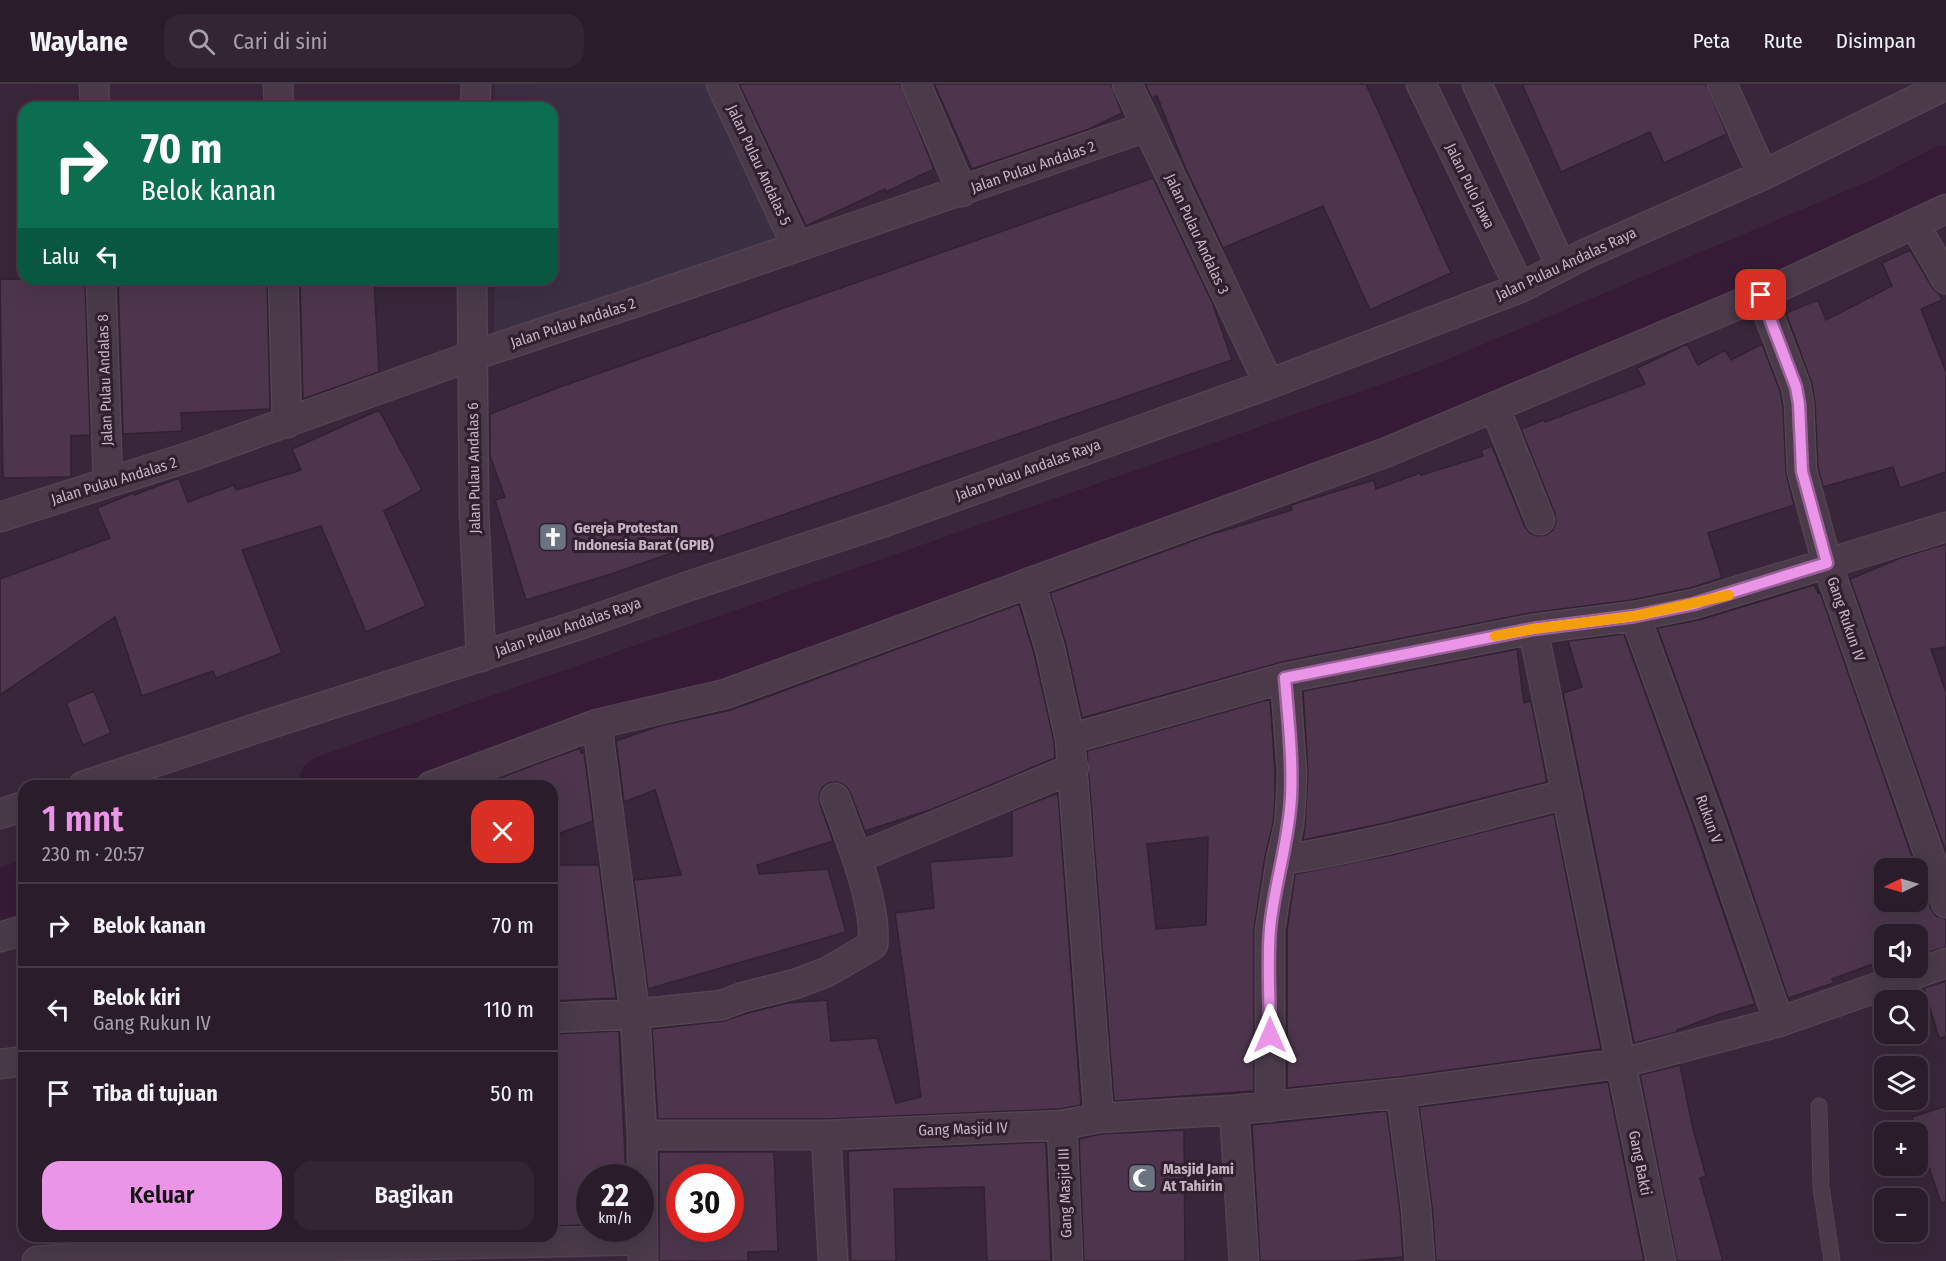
<!DOCTYPE html>
<html lang="id">
<head>
<meta charset="utf-8">
<style>
	body { margin:0; font-family:"Fira Sans Condensed",sans-serif; background:#332534; color:#f1f3f6; height:100vh; display:flex; flex-direction:column; font-size:22px; white-space:nowrap }
	* { box-sizing:border-box; margin:0 }
	p { font-size:20px; color:#a6a1a9 }
	.icon { flex:none; width:33px; height:33px; fill:none; stroke:currentColor; stroke-width:2; stroke-linecap:round; stroke-linejoin:round }
	.map { position:relative; flex:1; overflow:hidden }
	.panel { position:absolute; left:18px; top:696px; width:540px; height:462px; display:flex; flex-direction:column; background:#2b1c2c; border-radius:18px; box-shadow:0 6px 24px #0002,0 0 0 2px #473a48 }
	.panel>* { flex:none }
	.top-card { position:absolute; left:18px; top:18px; width:540px; height:183px; border-radius:18px; box-shadow:0 6px 24px #0002,0 0 0 2px #473a48; background:#0b6e4f; color:#fff; overflow:hidden }
	.needle { width:39px; rotate:265deg }
	.tools { position:absolute; left:1874px; top:774px; display:grid; gap:12px }
	.tools a { display:grid; place-items:center; width:54px; height:54px; border-radius:12px; background:#2b1c2c; box-shadow:0 6px 24px #0002,0 0 0 2px #473a48; font-size:30px }
	.speed { position:absolute; left:576px; top:1080px; display:flex; gap:12px; font-size:30px; font-weight:700; text-align:center }
	.speed>* { display:grid; place-content:center; width:78px; height:78px; border-radius:50%; background:#2b1c2c; box-shadow:0 6px 24px #0002,0 0 0 2px #473a48; line-height:1 }
	.speed small { font-size:15px; font-weight:400 }
	.speed .limit { border:9px solid #d22; background:#fff; color:#111 }
	.pin { position:absolute; display:grid; place-items:center; width:51px; height:51px; color:#fff; margin:-26px; border-radius:12px; box-shadow:0 3px 9px #0006 }
	.me { position:absolute; width:66px; margin:-33px; rotate:0deg; stroke-linejoin:round; filter:drop-shadow(0 0 4px #0008) }
	.turn { display:flex; align-items:center; gap:21px; height:126px; padding:0 24px; font-size:27px }
	.turn .icon { width:78px; height:78px; stroke-width:2.5 }
	.turn b { display:block; font-size:42px; line-height:51px }
	.then { display:flex; align-items:center; height:57px; padding:0 24px; background:#0003; gap:12px; font-size:22px }
	.round { display:grid; place-items:center; flex:none; width:63px; height:63px; border-radius:18px; background:#332534 }
	.overview { display:flex; align-items:center; justify-content:space-between; height:102px; padding:0 24px }
	h1 { font-size:36px; font-weight:600; line-height:45px; color:#eb95e8 }
	.primary-button { display:flex; gap:12px; margin-top:auto; padding:12px 24px }
	.primary-button a { flex:1; height:69px; border-radius:18px; background:#eb95e8; color:#111; font-size:24px; font-weight:600; line-height:69px; text-align:center }
	.primary-button a+a { background:#332534; color:#f1f3f6 }
	ul { padding:0; list-style:none }
	li { display:flex; align-items:center; gap:18px; height:84px; padding:0 24px; border-top:2px solid #473a48 }
	li div { flex:1 }
	li b { display:block; font-size:22px }
	li em { font-style:normal }
	header { display:flex; align-items:center; gap:36px; box-sizing:border-box; height:84px; padding:0 30px; background:#2b1c2c; border-bottom:2px solid #473a48 }
	header strong { font-size:28px }
	nav { display:flex; gap:33px; margin-inline-start:auto; font-size:21px }
	.search { width:420px; height:54px; background:#332534; display:flex; align-items:center; gap:15px; box-sizing:border-box; padding:0 21px; border-radius:18px; color:#a6a1a9; font-size:22px }
	.map>svg:first-child { display:block }
	.green { fill:#3b3043 }
	.lines { fill:none; stroke-linecap:round; stroke-linejoin:round }
	.river { stroke:#361b36; stroke-width:63 }
	.building { fill:#4d364d; stroke:#312131; stroke-width:1.5; fill-rule:evenodd }
	.service-casing { stroke:#534353; stroke-width:17 }
	.minor-casing { stroke:#534353; stroke-width:31 }
	.service { stroke:#4a3a4a; stroke-width:15 }
	.minor { stroke:#4a3a4a; stroke-width:28 }
	.route-casing { stroke:#996197; stroke-width:15 }
	.route { stroke:#eb95e8; stroke-width:10 }
	.slow { stroke:#f59e0b; stroke-width:10 }
	.labels { text-anchor:middle; stroke-width:6; stroke-linejoin:round; paint-order:stroke }
	.street-label { font-size:15px; fill:#c6b5c5; stroke:#2f1f2f }
	.poi-label { font-size:15px; font-weight:bold; fill:#c6b5c5; stroke:#2f1f2f; text-anchor:start }
</style>
</head>
<body>
<header>
<strong>Waylane</strong>
<div class="search"><svg class="icon" aria-label="search" viewBox="0 0 24 24"><circle cx="10" cy="10" r="6"/><path d="M15 15l6 6"/></svg>Cari di sini</div>
<nav><a>Peta</a><a>Rute</a><a>Disimpan</a></nav>
</header>
<div class="map">
<svg width="1946" height="1177" viewBox="0 0 1946 1177">
	<rect width="100%" height="100%" fill="#39263a"/>
	<path class="green" d="M495,0H709L781,155L494,252V195H552V24H495Z"/>
	<g class="lines">
		<path class="river" d="M329,702L1437,314L1884,125L1946,93
			M0,817L24,809"/>
	</g>
	<path class="building" d="M739,0H900L934,85L886,108L885,105L806,142Z
		M934,0H1111L1122,29L1089,45L972,85Z
		M1145,0H1366L1451,189L1370,226L1323,122L1223,164L1185,83L1157,12L1152,14Z
		M1522,0H1706L1727,50L1664,79L1650,48L1561,88Z
		M1153,94L1212,218L1232,276L611,490L526,516L495,416L505,413L490,372V330L560,303Z
		M1910,166L1932,203L1939,210L1942,216L1921,225L1946,288V388L1900,404L1893,383L1823,403L1818,384L1815,319L1812,300L1786,229L1818,216L1826,236L1892,202L1882,179Z
		M0,195H85L90,351L71,352V393L3,394Z
		M118,195H267L270,325L181,329L182,347L123,350Z
		M300,195H374L379,288L303,315Z
		M1687,260L1698,281L1725,266L1731,276L1762,260L1780,307L1783,322L1786,388L1794,421L1708,449L1722,494L1690,504L1632,516L1530,529L1282,578L1082,634L1066,561L1050,509L1206,452L1292,426L1291,421L1374,396L1376,405L1420,389L1421,391L1483,372L1481,366L1492,362L1525,443L1530,449L1538,452L1546,451L1553,446L1556,438L1555,430L1521,345L1544,336L1545,338L1645,300L1637,284Z
		M379,326L422,406L384,427L426,522L366,548L321,442L242,466L282,569L216,594L213,587L142,612L115,533L0,611V495L110,454L97,424L133,409L134,411L179,394L188,418L234,401L236,406L301,386L292,365Z
		M1946,460V563L1931,565L1946,608V769L1850,495L1903,473Z
		M1814,501L1818,509L1820,508L1916,784H1884V818H1917V786L1931,825L1936,832L1946,835V863L1917,872V850H1884V876L1832,895L1834,899L1788,914L1728,737L1657,544L1699,536Z
		M1019,520L1034,569L1054,657L1055,674L933,725L865,747L850,708L846,702L837,698L829,699L822,704L819,712L820,720L833,757L757,781L759,790L828,785L846,848L648,905L634,796L681,791L655,706L624,718L616,657L659,642L731,626Z
		M1624,550L1696,749L1755,920L1720,930L1677,946V948L1634,959L1563,609L1582,603L1568,557Z
		M1517,565L1524,619L1531,617L1547,698L1385,739L1303,756L1305,742L1308,688L1303,607Z
		M94,607L111,649L83,661L66,619Z
		M1270,615L1275,688V714L1273,739L1265,773L1254,846V1007L1114,1017L1087,667ZM1208,753L1206,841L1156,845L1147,760Z
		M580,664L581,669L584,668L593,737L552,752V702H478Z
		M1058,709L1081,1021L1060,1025L826,1035H658L652,945L724,937L748,929L787,919L827,916L831,957L877,954L896,1019L921,1013L895,829L934,824L930,778L1012,772V727Z
		M1554,730L1601,965L1399,993L1287,1004V847L1295,790L1392,771Z
		M552,781H599L616,914L552,917Z
		M1946,897V953L1939,954L1924,904Z
		M619,947L626,1094H590V1141L552,1142V950Z
		M1680,981L1693,1045L1706,1092L1700,1094L1723,1177H1677L1640,991Z
		M1608,998L1644,1177H1436L1432,1122L1419,1023Z
		M1946,1022V1118L1941,1119L1912,1033Z
		M1387,1027L1400,1126L1403,1173L1351,1177H1260L1252,1041Z
		M1184,1046L1185,1177H1084L1079,1055L1101,1050Z
		M1046,1058L1051,1177H987L984,1103L894,1105L896,1177H851L848,1067Z
		M659,1068H774L778,1167L748,1168V1177H659ZM680,1094H730V1144H680Z"/>
	<g class="lines">
		<g class="service-casing">
			<path id="service" d="M1819,1022L1821,1103L1832,1177"/>
		</g>
		<g class="minor-casing">
			<path id="minor" d="M94,0L95,24
				M278,0L279,24
				M721,0L797,163
				M916,0L962,108
				M1127,0L1269,300
				M1421,0L1520,204
				M1477,0L1561,182
				M1722,0L1763,91
				M475,24L476,0
				M1915,141L1946,195
				M101,195L108,397
				M283,195L287,339
				M472,195L474,427L481,573
				M1761,211L1796,303L1799,320L1802,387L1827,479L1946,819
				M1495,324L1540,436
				M0,433L195,371L472,272L636,218L1146,43
				M1030,498L1050,565L1070,655L1099,1034
				M1635,532L1712,743L1779,938
				M1533,545L1661,1177
				M597,640L635,930L642,1051L643,1177
				M1070,655L1285,594L1533,545L1635,532L1694,520L1946,443
				M83,702L266,641L579,541L689,502L887,437L1269,300L1520,204L1585,170L1763,91L1946,1
				M431,702L597,640L725,610L1387,368L1761,211L1946,125
				M0,730L24,722
				M857,774L1074,684
				M1281,776C1377,762 1472,733 1567,710
				M0,853L24,846
				M552,934L635,930L722,921L743,913L795,900L827,888L873,861C877,820 850,754 835,714
				M0,980L24,977
				M1401,1009L1416,1124L1420,1177
				M1270,1023V846L1281,776L1289,741L1291,715L1292,688L1285,594
				M1234,1026L1244,1177
				M1062,1041L1068,1177
				M642,1051H826L1062,1041L1099,1034L1234,1026L1401,1009L1622,979L1779,938L1946,879
				M826,1051L833,1177
				M37,1177C238,1160 441,1162 642,1156"/>
		</g>
		<use href="#service" class="service"/>
		<use href="#minor" class="minor"/>
	</g>
	<g class="lines">
		<g class="route-casing">
			<path id="route" d="M1270,951C1270,916 1267,880 1270,845C1274,801 1289,758 1291,713C1293,674 1288,633 1285,594L1533,545L1635,532L1694,520L1827,479L1802,387L1799,320L1796,303L1761,211"/>
		</g>
		<use href="#route" class="route"/>
		<path class="slow" d="M1495,552L1533,545L1635,532L1729,511"/>
	</g>
	<defs>
		<g id="church-square" transform="scale(1.5)"><rect x="-9" y="-9" width="18" height="18" rx="4" fill="#6b7280" stroke="#2f1f2f"/><path d="M-1.2-6h2.4v3.5h3.3v2.4h-3.3V6h-2.4V-.1h-3.3v-2.4h3.3Z" fill="#fff"/></g>
		<g id="mosque-square" transform="scale(1.5)"><rect x="-9" y="-9" width="18" height="18" rx="4" fill="#6b7280" stroke="#2f1f2f"/><path d="M3.5-4.9A6 6 0 1 0 3.5 4.9A5 5 0 1 1 3.5-4.9Z" fill="#fff"/></g>
	</defs>
	<g fill-rule="evenodd">
		<use href="#church-square" x="553" y="453"/>
		<use href="#mosque-square" x="1142" y="1094"/>
	</g>
	<g class="labels">
		<g class="street-label">
			<text transform="translate(759 81) rotate(65)" y="5">Jalan Pulau Andalas 5</text>
			<text transform="translate(1033 83) rotate(-19)" y="5">Jalan Pulau Andalas 2</text>
			<text transform="translate(1470 102) rotate(64)" y="5">Jalan Pulo Jawa</text>
			<text transform="translate(1197 150) rotate(65)" y="5">Jalan Pulau Andalas 3</text>
			<text transform="translate(1566 180) rotate(-25)" y="5">Jalan Pulau Andalas Raya</text>
			<text transform="translate(573 239) rotate(-18)" y="5">Jalan Pulau Andalas 2</text>
			<text transform="translate(105 296) rotate(-92)" y="5">Jalan Pulau Andalas 8</text>
			<text transform="translate(474 384) rotate(-91)" y="5">Jalan Pulau Andalas 6</text>
			<text transform="translate(1028 386) rotate(-20)" y="5">Jalan Pulau Andalas Raya</text>
			<text transform="translate(114 397) rotate(-17)" y="5">Jalan Pulau Andalas 2</text>
			<text transform="translate(1846 535) rotate(71)" y="5">Gang Rukun IV</text>
			<text transform="translate(568 543) rotate(-19)" y="5">Jalan Pulau Andalas Raya</text>
			<text transform="translate(1709 735) rotate(70)" y="5">Rukun V</text>
			<text transform="translate(963 1045) rotate(-2)" y="5">Gang Masjid IV</text>
			<text transform="translate(1640 1079) rotate(79)" y="5">Gang Bakti</text>
			<text transform="translate(1065 1109) rotate(-92)" y="5">Gang Masjid III</text>
		</g>
		<g class="poi-label">
			<text x="574" y="449">Gereja Protestan<tspan x="574" dy="17">Indonesia Barat (GPIB)</tspan></text>
			<text x="1163" y="1090">Masjid Jami<tspan x="1163" dy="17">At Tahirin</tspan></text>
		</g>
	</g>
</svg>
<div class="tools">
<a><svg class="needle" viewBox="-14 -14 28 28"><path d="M0-13l5 13h-10z" fill="#e53935"/><path d="M0 13l5-13h-10z" fill="#a6a1a9"/></svg></a>
<a><svg class="icon" aria-label="sound" viewBox="0 0 24 24"><path d="M4 9h4l5-4v14l-5-4H4zM17 9q2 3 0 6"/></svg></a>
<a><svg class="icon" aria-label="search" viewBox="0 0 24 24"><circle cx="10" cy="10" r="6"/><path d="M15 15l6 6"/></svg></a>
<a><svg class="icon" aria-label="layers" viewBox="0 0 24 24"><path d="M12 4l9 5-9 5-9-5zM3 14l9 5 9-5"/></svg></a>
<a>+</a>
<a>−</a>
</div>
<div class="speed"><div>22<small>km/h</small></div><div class="limit">30</div></div>
<div class="pin" style="left:1761px;top:211px;background:#d93025"><svg class="icon" aria-label="arrive" viewBox="0 0 24 24"><path d="M6 21V4h12l-3 4 3 4H6"/></svg></div>
<svg class="me" style="left:1270px;top:951px" viewBox="-20 -20 40 40"><path d="M0-17L14 15 0 8-14 15z" fill="#eb95e8" stroke="#fff" stroke-width="4"/></svg>
<div class="top-card">
<div class="turn"><svg class="icon" aria-label="right" viewBox="0 0 24 24"><path d="M7 20v-9h11M14 6l5 5-5 5"/></svg><div><b>70 m</b>Belok kanan</div></div>
<div class="then">Lalu<svg class="icon" aria-label="left" viewBox="0 0 24 24"><path d="M17 20v-9H6M10 6l-5 5 5 5"/></svg></div>
</div>
<section class="panel">
<div class="overview"><div><h1>1 mnt</h1><p>230 m · 20:57</p></div><a class="round" style="background:#d93025;color:#fff"><svg class="icon" aria-label="close" viewBox="0 0 24 24"><path d="M6 6l12 12M18 6L6 18"/></svg></a></div>
<ul>
<li><svg class="icon" aria-label="right" viewBox="0 0 24 24"><path d="M7 20v-9h11M14 6l5 5-5 5"/></svg><div><b>Belok kanan</b></div><em>70 m</em></li>
<li><svg class="icon" aria-label="left" viewBox="0 0 24 24"><path d="M17 20v-9H6M10 6l-5 5 5 5"/></svg><div><b>Belok kiri</b><p>Gang Rukun IV</p></div><em>110 m</em></li>
<li><svg class="icon" aria-label="arrive" viewBox="0 0 24 24"><path d="M6 21V4h12l-3 4 3 4H6"/></svg><div><b>Tiba di tujuan</b></div><em>50 m</em></li>
</ul>
<div class="primary-button"><a>Keluar</a><a>Bagikan</a></div>
</section>
</div>
</body>
</html>
